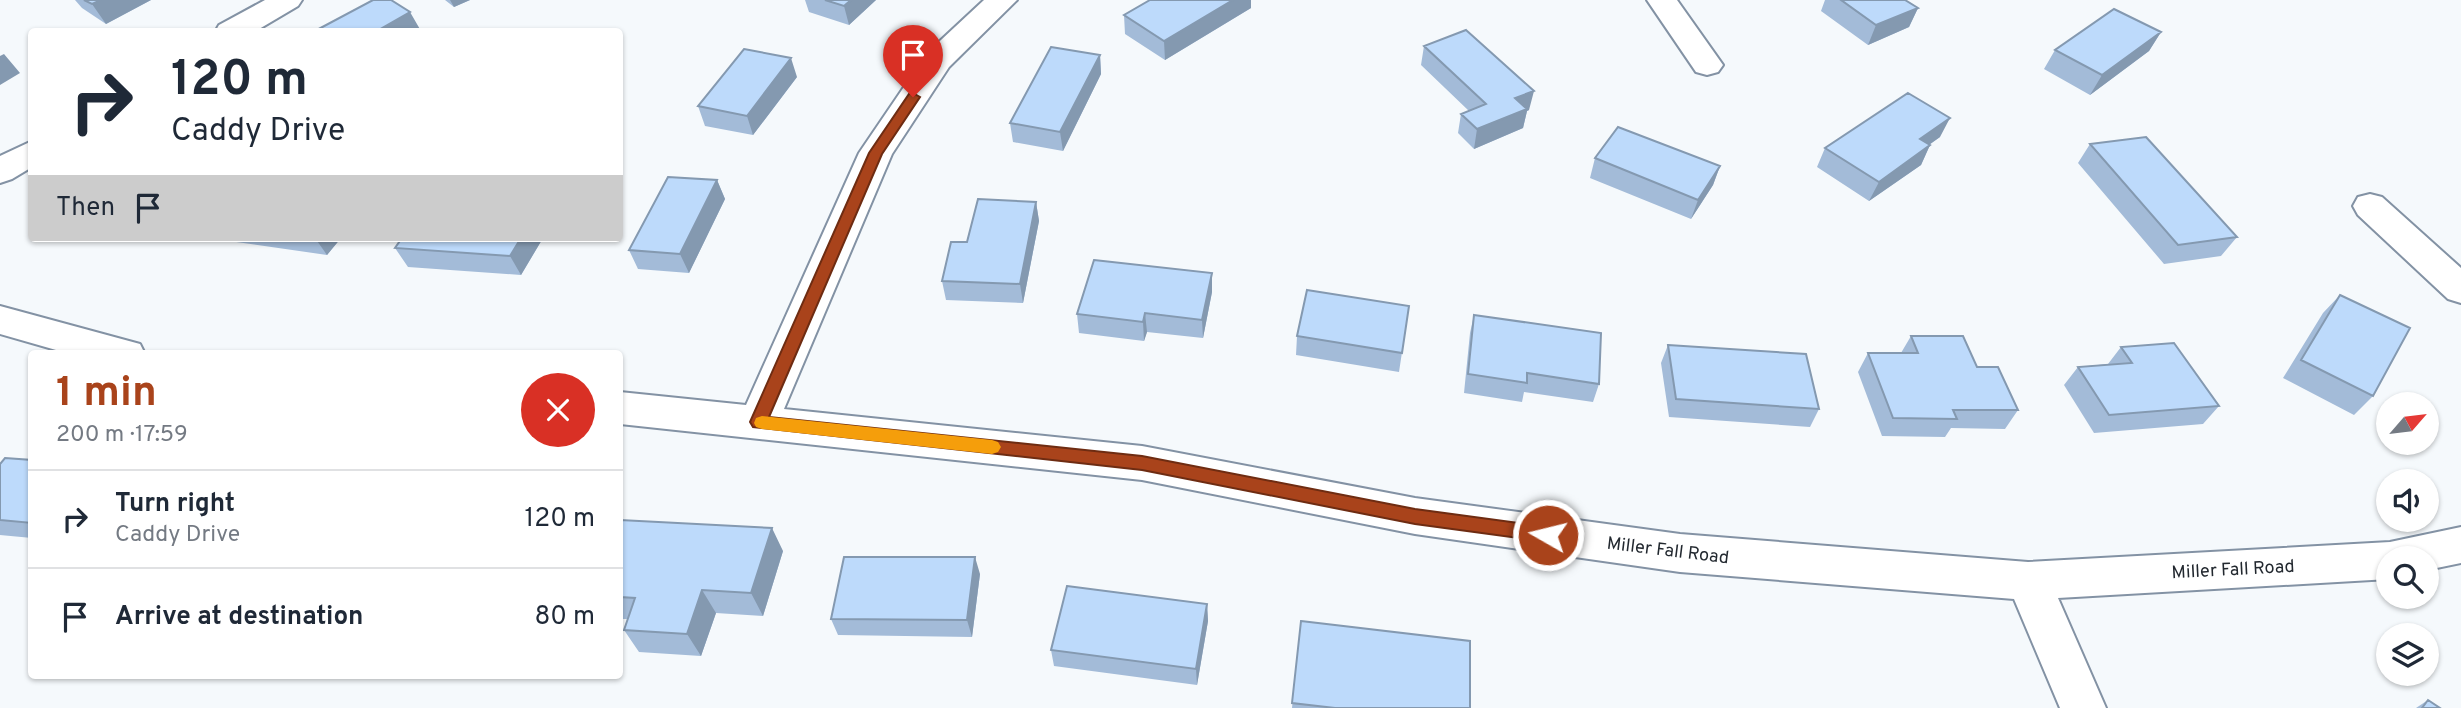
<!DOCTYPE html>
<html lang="en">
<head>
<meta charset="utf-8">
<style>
	body { margin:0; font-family:Overpass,sans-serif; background:#f6f6f7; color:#1f2937; height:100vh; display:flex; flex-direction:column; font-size:26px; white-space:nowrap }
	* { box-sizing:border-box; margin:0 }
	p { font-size:23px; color:#747a83 }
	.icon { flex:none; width:38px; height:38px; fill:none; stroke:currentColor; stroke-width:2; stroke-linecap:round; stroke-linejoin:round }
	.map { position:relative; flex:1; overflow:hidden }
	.details { position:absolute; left:28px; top:350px; width:595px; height:329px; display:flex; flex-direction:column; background:#fff; border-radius:7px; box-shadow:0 2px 5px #0004 }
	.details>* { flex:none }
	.guide { position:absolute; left:28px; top:28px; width:595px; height:214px; border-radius:7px; box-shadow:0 2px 5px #0004; background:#fff; color:#1f2937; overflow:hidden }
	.needle { width:46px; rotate:62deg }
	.fabs { position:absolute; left:2376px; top:392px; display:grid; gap:14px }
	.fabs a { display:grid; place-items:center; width:63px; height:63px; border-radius:50%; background:#fff; box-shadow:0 2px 5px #0004; font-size:35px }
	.pin { position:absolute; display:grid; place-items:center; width:60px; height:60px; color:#fff; margin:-72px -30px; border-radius:50% 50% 50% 0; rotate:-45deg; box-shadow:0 0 7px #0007 }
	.pin .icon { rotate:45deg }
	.me { position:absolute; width:77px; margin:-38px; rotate:278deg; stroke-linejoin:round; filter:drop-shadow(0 0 5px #0008) }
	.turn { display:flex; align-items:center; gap:24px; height:147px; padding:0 28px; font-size:32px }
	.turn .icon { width:91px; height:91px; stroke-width:2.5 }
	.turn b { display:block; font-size:49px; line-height:60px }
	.then { display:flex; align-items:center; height:66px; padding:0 28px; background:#0003; gap:14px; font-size:26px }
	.round { display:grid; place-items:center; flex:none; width:74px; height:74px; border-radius:37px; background:#f6f6f7 }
	.overview { display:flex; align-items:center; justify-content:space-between; height:119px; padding:0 28px }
	h1 { font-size:42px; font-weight:700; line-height:52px; color:#a9431b }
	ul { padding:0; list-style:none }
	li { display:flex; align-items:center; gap:21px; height:98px; padding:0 28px; border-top:2px solid #e0e1e3 }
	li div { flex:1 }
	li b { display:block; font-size:26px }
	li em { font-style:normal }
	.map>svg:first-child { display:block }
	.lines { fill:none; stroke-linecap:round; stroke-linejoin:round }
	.minor-casing { stroke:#8392a4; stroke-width:4 }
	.minor { fill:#fff; fill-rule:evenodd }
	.wall { fill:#a3bbd8 }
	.shaded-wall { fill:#8499b0 }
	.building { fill:#bddafb; stroke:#8499b0; stroke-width:2 }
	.route { fill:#a9431b; stroke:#6e2c12; stroke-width:2 }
	.slow { fill:#f59e0b }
	.labels { text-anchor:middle; stroke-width:6; stroke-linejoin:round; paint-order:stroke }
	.street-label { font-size:18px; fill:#22282f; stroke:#fff }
</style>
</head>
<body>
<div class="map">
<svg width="2461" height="708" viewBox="0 0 2461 708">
	<rect width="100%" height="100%" fill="#f5f9fc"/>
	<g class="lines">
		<g class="minor-casing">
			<path id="minor" d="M265,0H302L298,6L254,32H215L219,25Z
				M984,0H1017L949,67L892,154L784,409L1142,446L1415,498L1680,534L2028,562L2390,542L2461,527V563L2427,570V558H2389V579L2058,598L2106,708H2060L2014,599L1680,572L1415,534L1142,480L620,424V392L746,405L859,153L927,53Z
				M1647,0H1677L1723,65L1718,72L1707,75L1696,72Z
				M32,141V167L12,179L0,183V156Z
				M2370,194L2382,197L2461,268V303L2448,299L2358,215L2353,206L2358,197Z
				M0,306L140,344L145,354H70L0,334Z"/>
		</g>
		<use href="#minor" class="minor"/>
	</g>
	<path class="wall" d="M75,0H151L106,24L82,8Z
		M445,0H470L454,7Z
		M805,0H876L849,25L809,12Z
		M1150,0H1251V8L1165,60L1125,34L1124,15Z
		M1825,0H1905L1918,8L1909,27L1868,45L1821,11Z
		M2161,32L2149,51L2090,95L2044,69L2055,50Z
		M1424,46L1529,110L1527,111L1523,128L1474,149L1458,133L1461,114L1469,111L1421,65Z
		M1100,55L1101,74L1063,151L1013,142L1010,123Z
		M797,77L753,135L705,126L698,106Z
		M1940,137L1929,145H1930L1921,165L1869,201L1817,167L1825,148Z
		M2090,144L2237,237L2221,256L2164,264L2078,163Z
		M1595,158L1720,166L1713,185L1691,219L1590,178Z
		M717,180L725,199L689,273L638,269L629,250Z
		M1036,202L1039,221L1023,303L946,300L942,281L967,242Z
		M220,238H341L327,255L222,240Z
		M402,238H543L521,275L408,267L395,248Z
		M1212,292L1203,338L1147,332L1144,341L1079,333L1077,314Z
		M2340,295L2373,396L2354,415L2283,378L2323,313Z
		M1409,306L1399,372L1296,355L1297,336Z
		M1474,315L1599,384L1593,402L1524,392L1522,402L1464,393L1470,333Z
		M1911,336L1977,367L2018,410L2005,429L1951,428L1945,437L1882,436L1858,372L1868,353H1901Z
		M1668,345L1819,409L1810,427L1669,417L1661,363Z
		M2121,347L2219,406L2203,424L2094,433L2064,385L2078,367L2108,364Z
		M32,460V538L0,535V464Z
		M620,520L783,551L763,616L716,613L701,656L639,652L624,630L628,619H620Z
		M980,574L972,637L838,635L831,619Z
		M1207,604L1208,621L1197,685L1054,666L1051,650Z
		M1301,621L1470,708H1292Z
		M2428,700L2440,708H2416Z"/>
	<path class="shaded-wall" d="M101,0H151L106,24L92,4Z
		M450,0H470L454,7Z
		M851,0H876L849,25L844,6Z
		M1233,0H1251V8L1165,60L1164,41Z
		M1918,8L1909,27L1868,45L1876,25Z
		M410,12L421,31L419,32H375Z
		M2161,32L2149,51L2090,95L2102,75Z
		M4,54L20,73L0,85V56Z
		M1100,55L1101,74L1063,151L1060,132Z
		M791,58L797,77L753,135L747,116Z
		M1534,91L1529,110L1527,111L1523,128L1474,149L1477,129L1515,98Z
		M1950,118L1940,137L1910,158L1920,139Z
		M1930,145L1921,165L1869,201L1879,182Z
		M1720,166L1713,185L1691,219L1698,200Z
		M717,180L725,199L689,273L680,254Z
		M1036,202L1039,221L1023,303L1020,284Z
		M315,238H341L327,255Z
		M521,238H543L521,275L510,256Z
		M1212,273V292L1203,338L1202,320Z
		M1145,313L1147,332L1144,341L1143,322Z
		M772,528L783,551L763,616L751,593Z
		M975,557L980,574L972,637L967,620Z
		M702,590L716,613L701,656L687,634Z
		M1207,604L1208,621L1197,685L1196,669Z"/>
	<path class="building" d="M84,0H101L92,4Z
		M373,0H391L410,12L375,32H313Z
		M825,0H851L844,6Z
		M1150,0H1233L1164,41L1124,15Z
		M1841,0H1905L1918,8L1876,25Z
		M2114,9L2161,32L2102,75L2055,50Z
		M1466,30L1534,91L1515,98L1527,109L1477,129L1461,114L1486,104L1424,46Z
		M1051,47L1100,55L1060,132L1010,123Z
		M744,49L791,58L747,116L698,106Z
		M1908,93L1950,118L1920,139L1930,145L1879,182L1825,148Z
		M1618,127L1720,166L1698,200L1595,158Z
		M2146,137L2237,237L2178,245L2090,144Z
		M668,177L717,180L680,254L629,250Z
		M978,199L1036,202L1020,284L942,281L951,242H967Z
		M402,238H521L510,256L395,248Z
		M1094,260L1212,273L1202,320L1145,313L1143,322L1077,314Z
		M1307,290L1409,306L1402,353L1297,336Z
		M2340,295L2410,328L2373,396L2301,360Z
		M1474,315L1601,333L1599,384L1527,373V383L1468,374Z
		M1911,336H1963L1977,367H1998L2018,410H1953L1957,419L1893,418L1868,353H1918Z
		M2174,343L2219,406L2109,415L2078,367L2132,363L2121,347Z
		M1668,345L1806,354L1819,409L1676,399Z
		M5,458L32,460V523L0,520V464Z
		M620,520L772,528L751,593L702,590L687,634L624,630L635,598L620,597Z
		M844,557H975L967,620L831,619Z
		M1067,586L1207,604L1196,669L1051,650Z
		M1301,621L1470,641V708H1335L1292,703Z
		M2428,700L2440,708H2422Z"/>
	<path class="route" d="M913,93L920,97L882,154L769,417L1142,456L1415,509L1548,527L1554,529L1557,535L1554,540L1548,542L1415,524L1142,470L753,427L750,422L869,153L909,94Z"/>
	<path class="slow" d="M762,416L992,440L998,442L1001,447L998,452L992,454L762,429L756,427L754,423L756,418Z"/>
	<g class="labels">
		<g class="street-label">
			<text transform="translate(1668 550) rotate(7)" y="6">Miller Fall Road</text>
			<text transform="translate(2233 569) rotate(-3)" y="6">Miller Fall Road</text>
		</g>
	</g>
</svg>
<div class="fabs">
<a><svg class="needle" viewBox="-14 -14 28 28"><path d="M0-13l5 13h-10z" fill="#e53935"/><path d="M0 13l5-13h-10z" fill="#747a83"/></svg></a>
<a><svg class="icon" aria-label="sound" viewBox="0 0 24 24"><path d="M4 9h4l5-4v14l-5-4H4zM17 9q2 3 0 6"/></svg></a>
<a><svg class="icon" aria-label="search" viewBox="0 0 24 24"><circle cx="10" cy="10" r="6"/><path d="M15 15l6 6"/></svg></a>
<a><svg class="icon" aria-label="layers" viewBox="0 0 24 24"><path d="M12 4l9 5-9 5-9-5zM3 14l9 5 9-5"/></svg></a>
</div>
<div class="pin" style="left:913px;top:97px;background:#d93025"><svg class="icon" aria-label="arrive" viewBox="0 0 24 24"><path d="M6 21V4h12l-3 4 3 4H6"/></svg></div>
<svg class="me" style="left:1548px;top:535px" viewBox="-20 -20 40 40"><circle r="17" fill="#a9431b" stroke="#fff" stroke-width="3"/><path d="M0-11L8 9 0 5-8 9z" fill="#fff"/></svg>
<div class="guide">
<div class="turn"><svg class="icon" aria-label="right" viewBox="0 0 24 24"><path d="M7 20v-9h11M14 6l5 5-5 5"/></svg><div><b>120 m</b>Caddy Drive</div></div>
<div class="then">Then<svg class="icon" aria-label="arrive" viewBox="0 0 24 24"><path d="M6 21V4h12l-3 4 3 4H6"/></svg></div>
</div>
<section class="details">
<div class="overview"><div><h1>1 min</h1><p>200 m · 17:59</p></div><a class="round" style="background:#d93025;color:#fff"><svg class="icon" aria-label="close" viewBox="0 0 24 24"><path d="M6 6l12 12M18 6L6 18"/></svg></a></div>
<ul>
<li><svg class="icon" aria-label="right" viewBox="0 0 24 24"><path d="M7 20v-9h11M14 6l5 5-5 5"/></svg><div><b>Turn right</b><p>Caddy Drive</p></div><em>120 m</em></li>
<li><svg class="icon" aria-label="arrive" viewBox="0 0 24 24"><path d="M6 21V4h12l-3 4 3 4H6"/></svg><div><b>Arrive at destination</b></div><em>80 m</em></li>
</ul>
</section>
</div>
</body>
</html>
